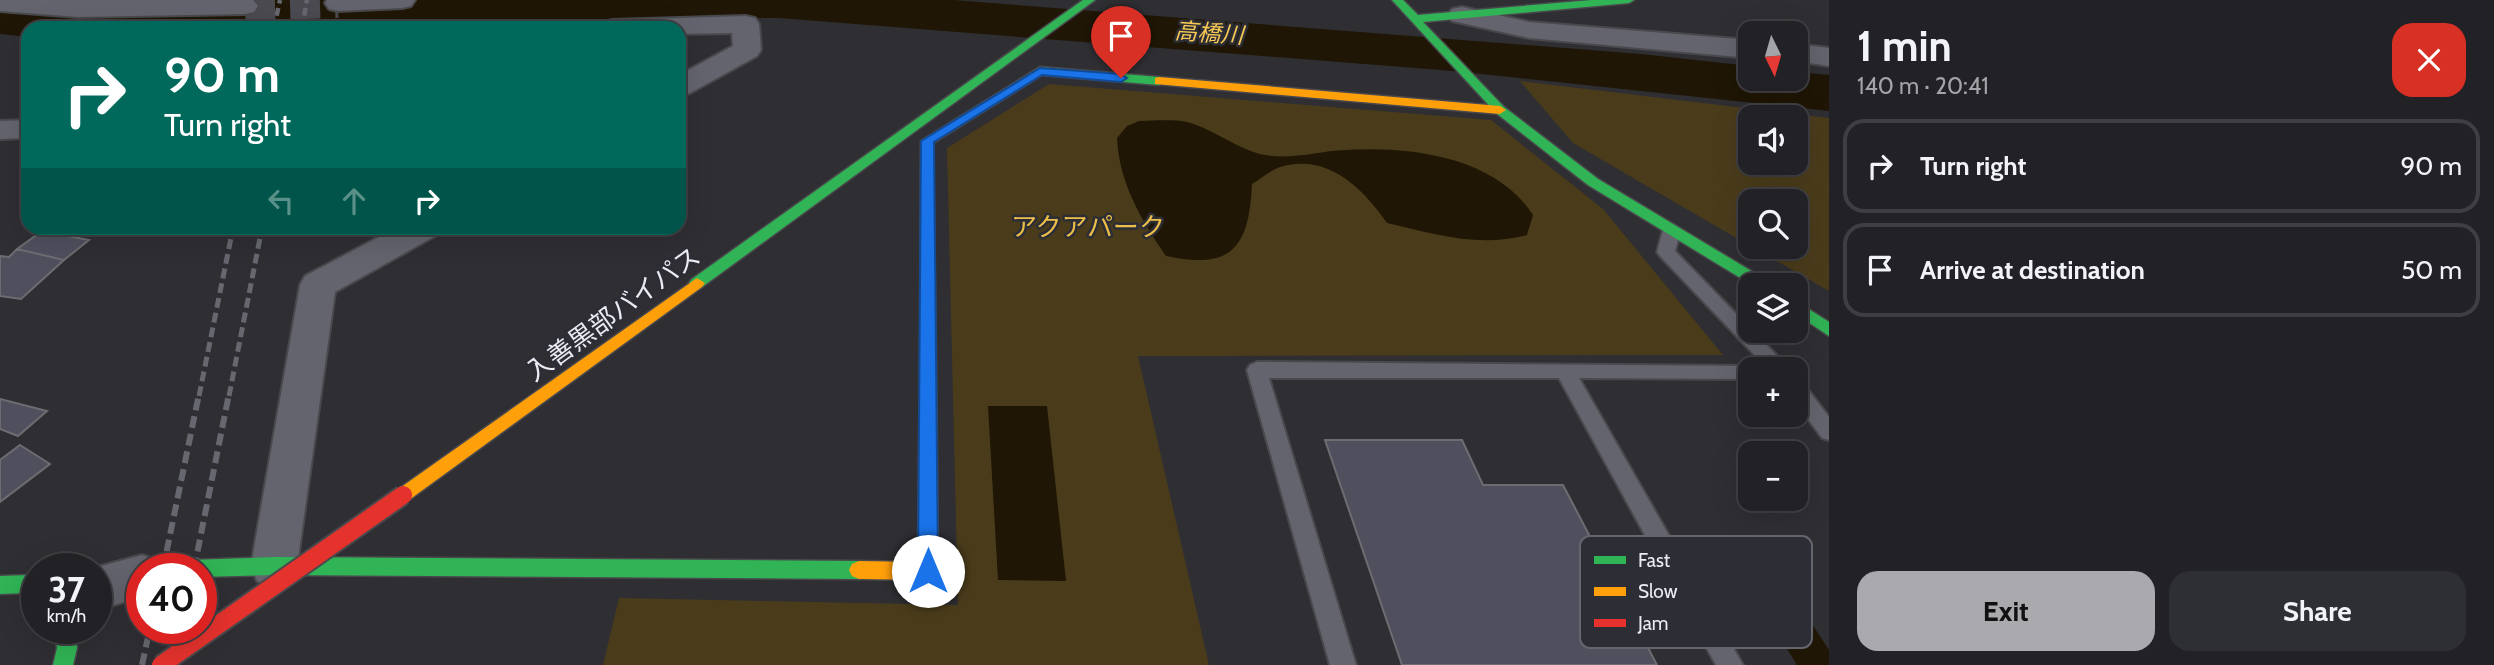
<!DOCTYPE html>
<html lang="en">
<head>
<meta charset="utf-8">
<style>
	body { margin:0; font-family:Cabin,"Noto Sans JP",sans-serif; background:#2e2f32; color:#f1f3f6; height:100vh; display:flex; flex-direction:column; font-size:26px; white-space:nowrap }
	* { box-sizing:border-box; margin:0 }
	p { font-size:23px; color:#a2a4a7 }
	.icon { flex:none; width:38px; height:38px; fill:none; stroke:currentColor; stroke-width:2; stroke-linecap:round; stroke-linejoin:round }
	.map { position:relative; flex:1; overflow:hidden }
	.sheet { display:flex; flex-direction:column; background:#222226; width:665px }
	.sheet>* { flex:none }
	.hud { position:absolute; left:21px; top:21px; width:665px; height:214px; border-radius:21px; box-shadow:0 7px 28px #0002,0 0 0 2px #3f3f43; background:#00695c; color:#fff; overflow:hidden }
	.needle { width:46px; rotate:175deg }
	.buttons { position:absolute; left:1738px; top:21px; display:grid; gap:14px }
	.buttons a { display:grid; place-items:center; width:70px; height:70px; border-radius:14px; background:#222226; box-shadow:0 7px 28px #0002,0 0 0 2px #3f3f43; font-size:35px }
	.speed { position:absolute; left:21px; top:553px; display:flex; gap:14px; font-size:35px; font-weight:700; text-align:center }
	.speed>* { display:grid; place-content:center; width:91px; height:91px; border-radius:50%; background:#222226; box-shadow:0 7px 28px #0002,0 0 0 2px #3f3f43; line-height:1 }
	.speed small { font-size:18px; font-weight:400 }
	.speed .limit { border:10px solid #d22; background:#fff; color:#111 }
	.pin { position:absolute; display:grid; place-items:center; width:60px; height:60px; color:#fff; margin:-72px -30px; border-radius:50% 50% 50% 0; rotate:-45deg; box-shadow:0 0 7px #0007 }
	.pin .icon { rotate:45deg }
	.me { position:absolute; width:77px; margin:-38px; rotate:0deg; stroke-linejoin:round; filter:drop-shadow(0 0 5px #0008) }
	.turn { display:flex; align-items:center; gap:24px; height:147px; padding:0 28px; font-size:32px }
	.turn .icon { width:91px; height:91px; stroke-width:2.5 }
	.turn b { display:block; font-size:49px; line-height:60px }
	.lanes { display:flex; align-items:center; height:66px; padding:0 28px; background:#0003; justify-content:center; gap:35px; direction:ltr }
	.lanes .off { opacity:.35 }
	.round { display:grid; place-items:center; flex:none; width:74px; height:74px; border-radius:21px; background:#2e2f32 }
	.head { display:flex; align-items:center; justify-content:space-between; height:119px; padding:0 28px }
	h1 { font-size:42px; font-weight:700; line-height:52px }
	.primary-button { display:flex; gap:14px; margin-top:auto; padding:14px 28px }
	.primary-button a { flex:1; height:80px; border-radius:21px; background:#a9a9ae; color:#111; font-size:28px; font-weight:700; line-height:80px; text-align:center }
	.primary-button a+a { background:#2e2f32; color:#f1f3f6 }
	ul { padding:0; list-style:none }
	li { display:flex; align-items:center; gap:21px; height:94px; margin:0 14px 10px; padding:0 14px; border:4px solid #3f3f43; border-radius:21px }
	li div { flex:1 }
	li b { display:block; font-size:26px }
	li em { font-style:normal }
	main { display:flex; flex:1; min-height:0 }
	.map>svg:first-child { display:block }
	.green { fill:#4a3c1b; fill-rule:evenodd }
	.water { fill:#1f1605 }
	.lines { fill:none; stroke-linecap:round; stroke-linejoin:round }
	.river { fill:#1f1605; fill-rule:evenodd }
	.building { fill:#504f5e; stroke:#6d6d71; stroke-width:2 }
	.street-tunnel { stroke:#4a4a50; stroke-width:30; stroke-dasharray:30 15; stroke-linecap:butt }
	.lane-casing { stroke:#49494d; stroke-width:4 }
	.street-casing { stroke:#49494d; stroke-width:4 }
	.fast-casing { stroke:#49494d; stroke-width:3 }
	.slow-casing { stroke:#49494d; stroke-width:3 }
	.lane { fill:#64646e; fill-rule:evenodd }
	.street { fill:#64646e; fill-rule:evenodd }
	.fast { fill:#30b455; fill-rule:evenodd }
	.slow { fill:#ff9f0a; fill-rule:evenodd }
	.rail-far2 { stroke:#67686f; stroke-width:4.5; stroke-dasharray:8 4.5; stroke-linecap:butt }
	.rail-far1 { stroke:#67686f; stroke-width:5; stroke-dasharray:10 5; stroke-linecap:butt }
	.rail { stroke:#67686f; stroke-width:6; stroke-dasharray:12 6; stroke-linecap:butt }
	.jam-bridge-casing { stroke:#49494d; stroke-width:22; stroke-linecap:butt }
	.jam-bridge { stroke:#e5322d; stroke-width:18 }
	.route { fill:#1a73e8; stroke:#114b97; stroke-width:2 }
	.labels { text-anchor:middle; stroke-width:5; stroke-linejoin:round; paint-order:stroke }
	.far-water-label { font-size:23px; font-style:italic; fill:#f7c855; stroke:#2c2d35 }
	.park-label { font-size:26px; fill:#edbe49; stroke:#2c2d35 }
	.street-label { font-size:26px; fill:#ebebf1; stroke:#2c2d35 }
	.key { fill:#2c2d35; stroke:#65666d; stroke-width:2 }
	.key-label { font-size:19px; fill:#ebebf1 }
</style>
</head>
<body>
<main>
<div class="map">
<svg width="1829" height="665" viewBox="0 0 1829 665">
	<rect width="100%" height="100%" fill="#2e2e33"/>
	<path class="green" d="M1520,81L1829,118V291L1752,247H1796V201H1750V246L1573,143ZM1750,117H1796V163H1750Z
		M1049,84L1491,120L1603,209L1723,355L1138,356L1209,665H603L619,598L958,605L947,148Z"/>
	<path class="water" d="M1139,121C1154,121 1171,119 1187,122C1214,129 1238,150 1265,155C1292,160 1319,151 1345,150C1409,146 1495,156 1533,215L1527,235C1478,248 1435,234 1387,223C1362,187 1327,153 1280,167C1271,170 1261,179 1252,184C1249,248 1232,270 1166,256C1141,220 1119,182 1117,138L1127,126Z
		M988,406H1047L1066,581L998,580Z
		M1730,557H1768L1829,650V665H1797Z"/>
	<g class="lines">
		<path class="river" d="M248,0H953L1641,54L1750,66V79H1796V72L1829,75V111L1453,71L779,18L615,19L345,28H28V37L0,34V2L92,6Z"/>
	</g>
	<path class="building" d="M42,231L89,240L64,260L17,249Z
		M17,249L64,260L21,299L0,296V256L9,257Z
		M0,399L47,411L18,436L0,429Z
		M1325,440H1462L1483,485H1563L1657,665H1402Z
		M20,445L50,464L0,502V460Z"/>
	<g class="lines">
		<path class="street-tunnel" d="M245,6L338,3"/>
		<g class="lane-casing">
			<path id="lane" d="M1672,224L1681,230L1675,251L1790,369H1768L1660,256L1657,252L1663,230Z
				M1257,362L1757,366L1759,369H1750V379L1579,378L1743,665H1716L1559,378H1269L1356,665H1330L1247,370L1250,365Z
				M1796,381L1803,383L1829,417V440L1822,438L1796,403Z"/>
		</g>
		<g class="street-casing">
			<path id="street" d="M0,0H253L258,6L254,12L245,14L78,17L0,11Z
				M327,0H415L411,6L402,8L338,11L329,9L325,3Z
				M1462,7L1529,22L1750,40V58L1529,38L1452,21L1448,15L1452,9Z
				M745,16L755,18L759,24L761,50L757,56L690,93L679,96V75L733,46L732,33L679,34V28H599L603,22L613,20Z
				M1796,44L1829,48V66L1796,61Z
				M28,120V138L0,139V121Z
				M396,228H440L435,236L335,292L297,566L291,581L274,587L257,581L251,566L300,285L305,276Z
				M142,555L159,561L162,569H142V597L96,610V569H90Z"/>
		</g>
		<g class="fast-casing">
			<path id="fast" d="M1083,0H1095L702,287H692L689,283L692,279Z
				M1392,0H1403L1418,15L1592,0H1634L1629,3L1423,22L1504,107L1598,179L1768,281L1770,285H1752L1588,185L1496,113Z
				M1040,67L1159,77L1165,81L1159,85L1042,75L933,143L936,362L934,366H922L920,362L921,141Z
				M1796,301L1829,322V336L1796,314Z
				M274,557L859,561L866,564L869,570L866,576L859,579L274,575L201,577V569H180L182,563L189,560Z
				M28,575L37,579V597L27,593L0,594V576Z
				M54,628H74L77,648L73,665H53L57,648Z"/>
		</g>
		<g class="slow-casing">
			<path id="slow" d="M1159,77L1500,106L1506,110L1500,114L1155,84V78Z
				M697,278L705,283L702,287L409,500L403,503L397,500L394,495L397,490Z
				M928,356L934,358L936,362L938,571L935,577L928,580L859,579L852,576L849,570L852,564L859,561L918,562L920,362L922,358Z"/>
		</g>
		<use href="#lane" class="lane"/>
		<use href="#street" class="street"/>
		<use href="#fast" class="fast"/>
		<use href="#slow" class="slow"/>
		<path class="rail-far2" d="M274,28L280,0
			M302,28L307,0"/>
		<path class="rail-far1" d="M199,396L233,228
			M229,396L262,228"/>
		<path class="rail" d="M163,569L199,394
			M194,569L229,394
			M142,665L150,628
			M176,665L183,628"/>
		<g class="jam-bridge-casing">
			<path id="jam-bridge" d="M161,665L403,495"/>
		</g>
		<use href="#jam-bridge" class="jam-bridge"/>
	</g>
	<path class="route" d="M1040,68L1121,74L1127,78L1121,82L1042,75L934,142L938,571L935,577L928,580L921,577L918,571L921,141Z"/>
	<g class="labels">
		<g class="far-water-label">
			<text transform="translate(1209 33) rotate(4)" y="8">高橋川</text>
		</g>
		<g class="park-label">
			<text x="1088" y="236">アクアパーク</text>
		</g>
		<g class="street-label">
			<text transform="translate(613 314) rotate(-36)" y="9">入善黒部バイパス</text>
		</g>
	</g>
	<rect x="1580" y="536" width="232" height="112" rx="10" class="key"/>
	<rect x="1594" y="556" width="32" height="8" fill="#30b455"/>
	<rect x="1594" y="587" width="32" height="9" fill="#ff9f0a"/>
	<rect x="1594" y="619" width="32" height="8" fill="#e5322d"/>
	<g class="key-label">
		<text x="1638" y="567">Fast</text>
		<text x="1638" y="598">Slow</text>
		<text x="1638" y="630">Jam</text>
	</g>
</svg>
<div class="buttons">
<a><svg class="needle" viewBox="-14 -14 28 28"><path d="M0-13l5 13h-10z" fill="#e53935"/><path d="M0 13l5-13h-10z" fill="#a2a4a7"/></svg></a>
<a><svg class="icon" aria-label="sound" viewBox="0 0 24 24"><path d="M4 9h4l5-4v14l-5-4H4zM17 9q2 3 0 6"/></svg></a>
<a><svg class="icon" aria-label="search" viewBox="0 0 24 24"><circle cx="10" cy="10" r="6"/><path d="M15 15l6 6"/></svg></a>
<a><svg class="icon" aria-label="layers" viewBox="0 0 24 24"><path d="M12 4l9 5-9 5-9-5zM3 14l9 5 9-5"/></svg></a>
<a>+</a>
<a>−</a>
</div>
<div class="speed"><div>37<small>km/h</small></div><div class="limit">40</div></div>
<div class="pin" style="left:1121px;top:78px;background:#d93025"><svg class="icon" aria-label="arrive" viewBox="0 0 24 24"><path d="M6 21V4h12l-3 4 3 4H6"/></svg></div>
<svg class="me" style="left:928px;top:571px" viewBox="-20 -20 40 40"><circle r="19" fill="#fff"/><path d="M0-13L10 11 0 6-10 11z" fill="#1a73e8"/></svg>
<div class="hud">
<div class="turn"><svg class="icon" aria-label="right" viewBox="0 0 24 24"><path d="M7 20v-9h11M14 6l5 5-5 5"/></svg><div><b>90 m</b>Turn right</div></div>
<div class="lanes"><svg class="icon off" aria-label="left" viewBox="0 0 24 24"><path d="M17 20v-9H6M10 6l-5 5 5 5"/></svg><svg class="icon off" aria-label="ahead" viewBox="0 0 24 24"><path d="M12 20V5M6 11l6-6 6 6"/></svg><svg class="icon" aria-label="right" viewBox="0 0 24 24"><path d="M7 20v-9h11M14 6l5 5-5 5"/></svg></div>
</div>
</div>
<section class="sheet">
<div class="head"><div><h1>1 min</h1><p>140 m · 20:41</p></div><a class="round" style="background:#d93025;color:#fff"><svg class="icon" aria-label="close" viewBox="0 0 24 24"><path d="M6 6l12 12M18 6L6 18"/></svg></a></div>
<ul>
<li><svg class="icon" aria-label="right" viewBox="0 0 24 24"><path d="M7 20v-9h11M14 6l5 5-5 5"/></svg><div><b>Turn right</b></div><em>90 m</em></li>
<li><svg class="icon" aria-label="arrive" viewBox="0 0 24 24"><path d="M6 21V4h12l-3 4 3 4H6"/></svg><div><b>Arrive at destination</b></div><em>50 m</em></li>
</ul>
<div class="primary-button"><a>Exit</a><a>Share</a></div>
</section>
</main>
</body>
</html>
